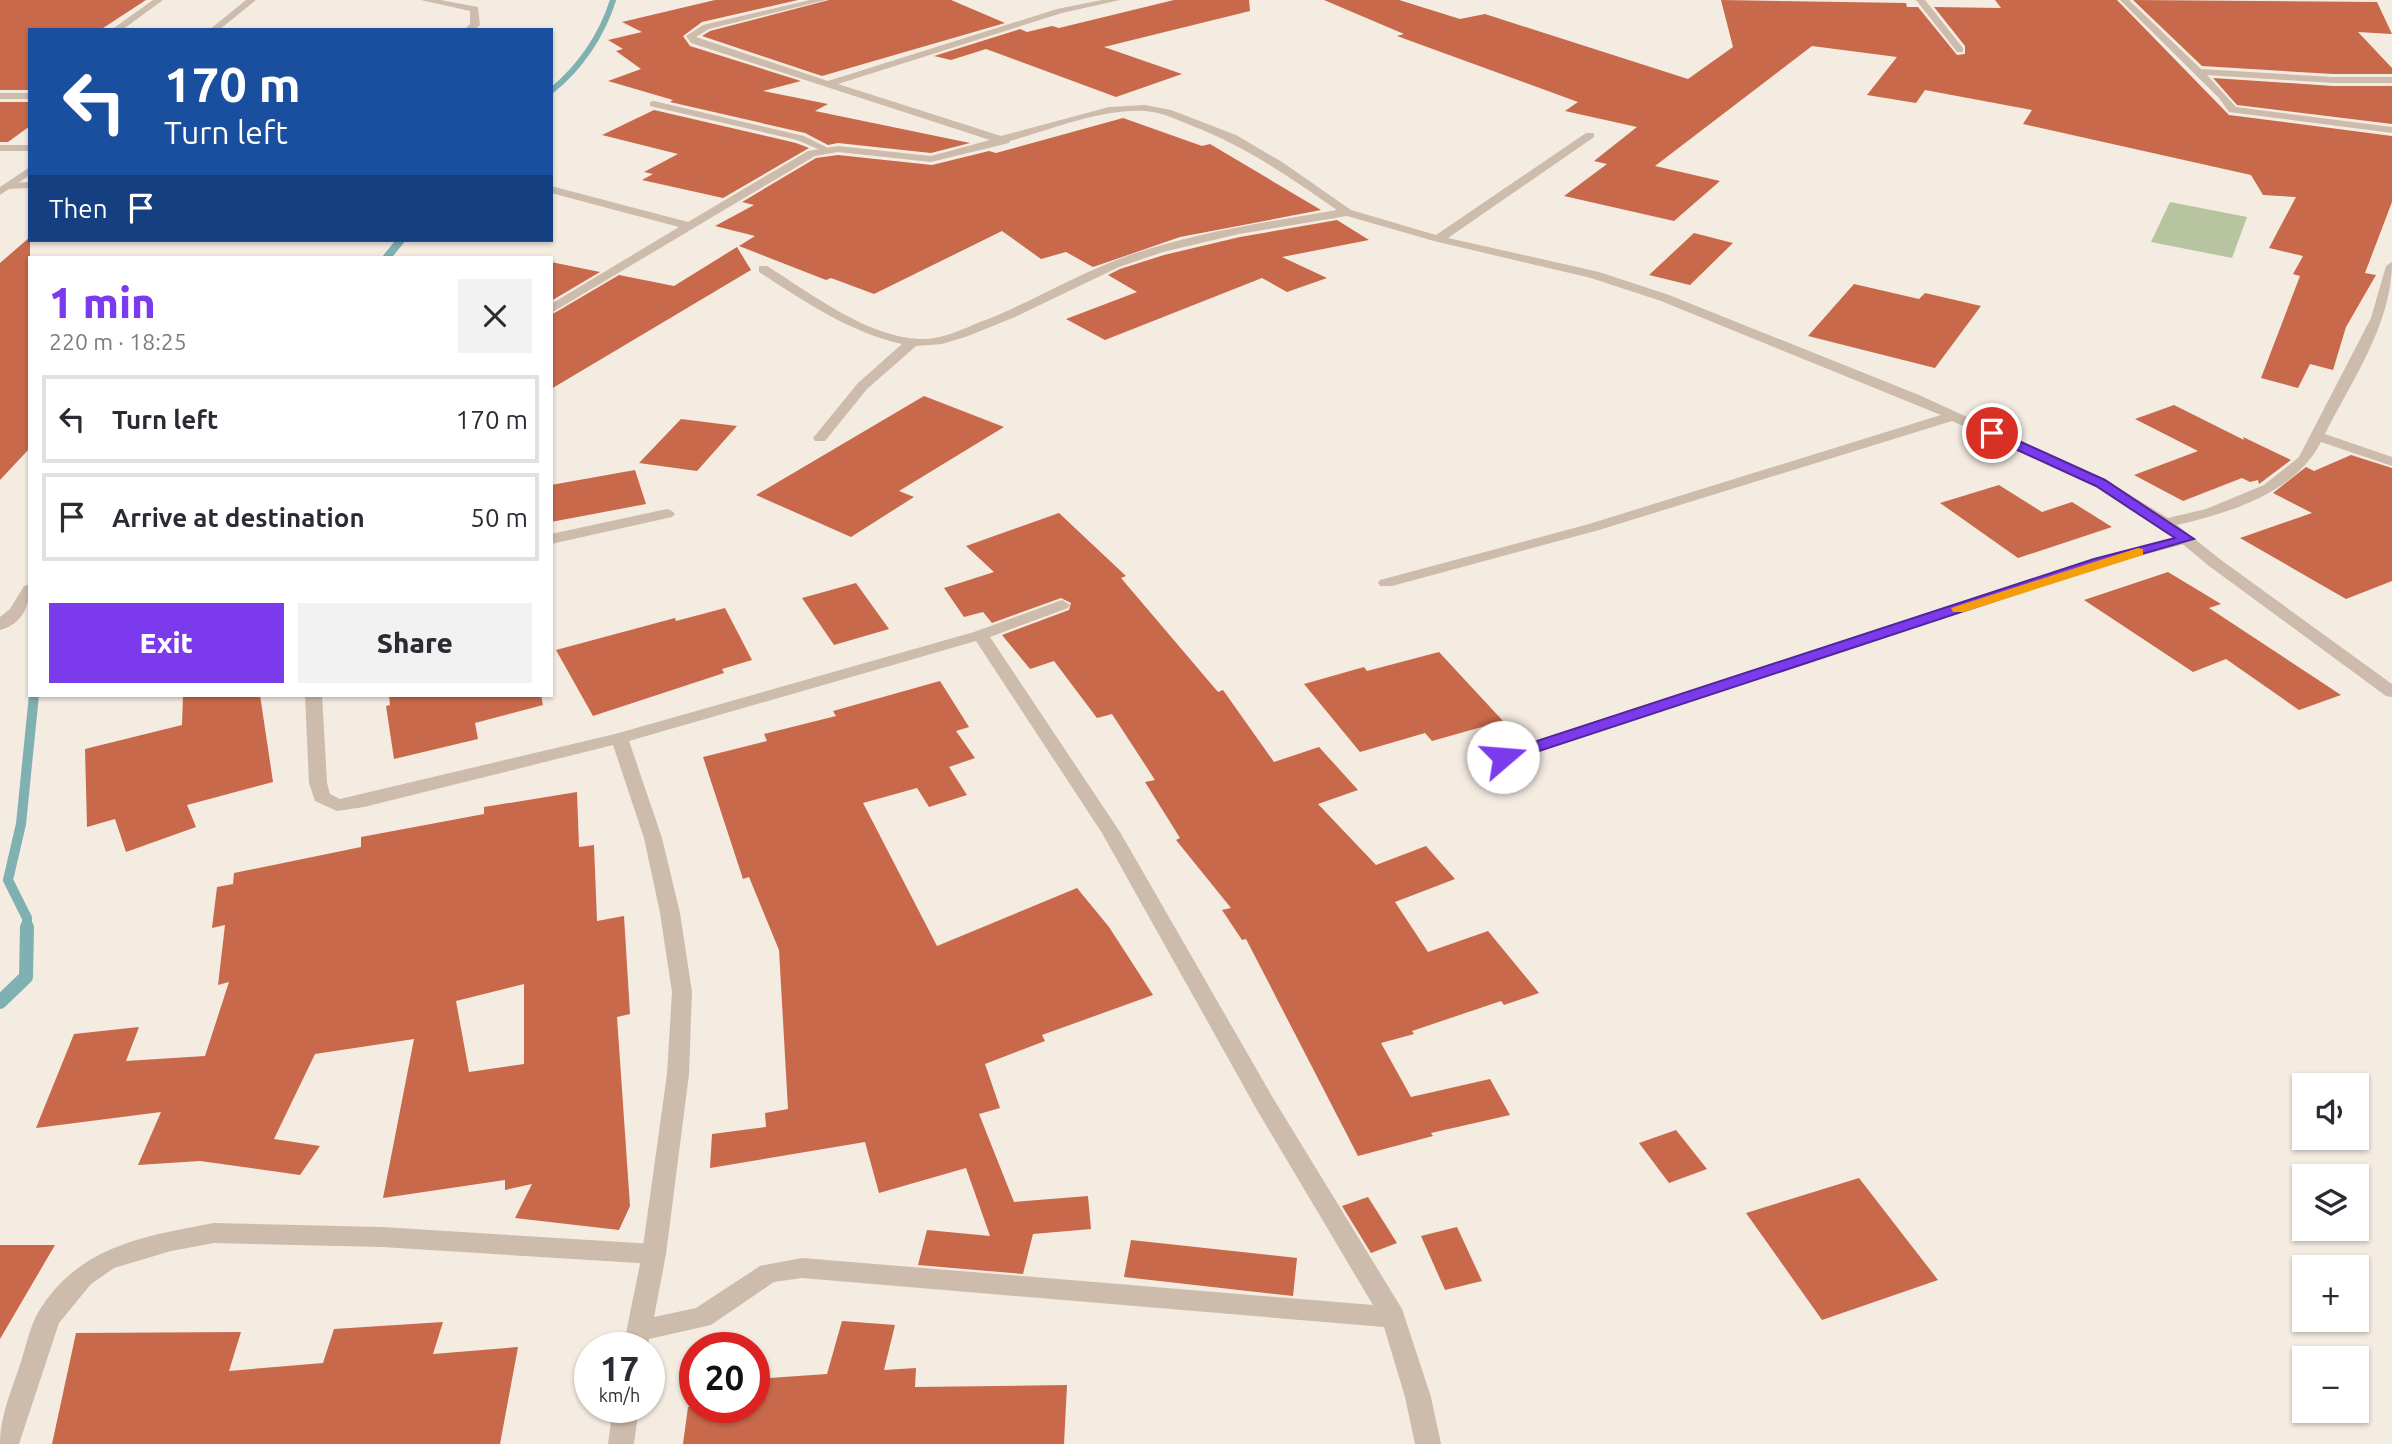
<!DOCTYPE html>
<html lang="en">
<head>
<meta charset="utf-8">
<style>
	body { margin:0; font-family:Ubuntu,sans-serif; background:#f2f2f3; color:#2b2b33; height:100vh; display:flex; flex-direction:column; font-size:26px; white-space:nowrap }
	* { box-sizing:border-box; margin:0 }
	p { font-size:23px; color:#7c7c81 }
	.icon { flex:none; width:38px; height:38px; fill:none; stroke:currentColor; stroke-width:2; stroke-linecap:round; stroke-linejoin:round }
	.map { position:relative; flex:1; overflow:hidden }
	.panel { position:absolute; left:28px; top:256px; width:525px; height:441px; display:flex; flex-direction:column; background:#fff; border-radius:0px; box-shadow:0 2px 5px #0004 }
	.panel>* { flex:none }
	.hud { position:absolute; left:28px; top:28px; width:525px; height:214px; border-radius:0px; box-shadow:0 2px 5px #0004; background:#1a4fa0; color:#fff; overflow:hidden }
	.buttons { position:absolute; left:2292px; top:1073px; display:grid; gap:14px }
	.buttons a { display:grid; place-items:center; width:77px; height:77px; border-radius:0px; background:#fff; box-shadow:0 2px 5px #0004; font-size:35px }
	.speed { position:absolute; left:574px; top:1332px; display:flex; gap:14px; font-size:35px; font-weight:700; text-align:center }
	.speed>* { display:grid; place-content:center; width:91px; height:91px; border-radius:50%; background:#fff; box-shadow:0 2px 5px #0004; line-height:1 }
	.speed small { font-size:18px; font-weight:400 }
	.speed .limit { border:10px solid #d22; background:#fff; color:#111 }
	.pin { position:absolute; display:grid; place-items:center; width:60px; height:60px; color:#fff; margin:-30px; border:4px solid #fff; border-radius:50%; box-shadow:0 2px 7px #0007 }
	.me { position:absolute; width:77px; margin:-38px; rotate:72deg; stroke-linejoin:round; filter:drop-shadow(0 0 5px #0008) }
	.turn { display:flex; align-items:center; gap:24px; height:147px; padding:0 21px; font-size:32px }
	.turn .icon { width:91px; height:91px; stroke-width:2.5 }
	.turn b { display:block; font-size:49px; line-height:60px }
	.then { display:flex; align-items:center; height:66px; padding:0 21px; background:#0003; gap:14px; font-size:26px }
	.round { display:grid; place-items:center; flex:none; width:74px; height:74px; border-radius:0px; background:#f2f2f3 }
	.overview { display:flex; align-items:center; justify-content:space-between; height:119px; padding:0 21px }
	h1 { font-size:42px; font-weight:800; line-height:52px; color:#7c3aed }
	.primary-button { display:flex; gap:14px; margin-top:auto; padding:14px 21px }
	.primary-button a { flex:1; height:80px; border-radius:0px; background:#7c3aed; color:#fff; font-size:28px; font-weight:800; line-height:80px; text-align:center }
	.primary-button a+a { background:#f2f2f3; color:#2b2b33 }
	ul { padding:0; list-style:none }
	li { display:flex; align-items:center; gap:21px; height:88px; margin:0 14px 10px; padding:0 7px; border:4px solid #e1e1e2; border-radius:0px }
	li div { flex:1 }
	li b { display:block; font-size:26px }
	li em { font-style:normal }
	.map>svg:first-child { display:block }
	.green { fill:#b8c4a0 }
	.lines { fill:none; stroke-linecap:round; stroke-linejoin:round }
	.stream-far3 { stroke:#7fb0b2; stroke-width:6 }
	.stream-far2 { stroke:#7fb0b2; stroke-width:8 }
	.stream-far1 { stroke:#7fb0b2; stroke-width:10 }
	.stream { stroke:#7fb0b2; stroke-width:14 }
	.building { fill:#c8694b; fill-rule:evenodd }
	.lane { fill:#cdbbac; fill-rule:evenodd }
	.street { fill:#cdbbac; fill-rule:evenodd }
	.route { fill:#7c3aed; stroke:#51269a; stroke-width:2 }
	.slow { fill:#f59e0b }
</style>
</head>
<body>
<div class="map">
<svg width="2392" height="1444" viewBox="0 0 2392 1444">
	<rect width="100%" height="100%" fill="#f4ebe1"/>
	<path class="green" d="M2170,202L2247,217L2232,258L2151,242Z"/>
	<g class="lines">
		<path class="stream-far3" d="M551,91C580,68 602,35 613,0"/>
		<path class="stream-far2" d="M387,257L401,240"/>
		<path class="stream-far1" d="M27,928V918L8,880L21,824L34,695"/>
		<path class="stream" d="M0,1002L26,977L27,927"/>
	</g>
	<path class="building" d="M0,0H146L100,30H30V90H0Z
		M715,0H798L702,22L683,36L690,46L801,81L763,91L828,104L815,111L970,143L931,153L838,143L828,145L805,133L670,102L673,100L608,81L641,69L616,51L623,49L608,40L642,32L622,22Z
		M829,0H951L1005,23L822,76L702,36L710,31Z
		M1174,0H1249L1250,11L1104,47L1182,74L1116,97L986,49L951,60L934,56L1020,29L1027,32L1052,26L1059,28Z
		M1324,0H1399L1460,19L1485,14L1688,79L1733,47L1721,0L1906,3L1907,7H1918L1957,55L1965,54V46L1934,7L2001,8L1995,0H2117L2229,115L2392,136V202L2365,273L2376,275L2346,327L2333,370L2310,364L2298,388L2261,378L2300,276L2293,274L2303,256L2269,248L2296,197L2263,195L2251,175L2023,124L2032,110L1925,90L1916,103L1867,95L1897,57L1812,46L1655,166L1720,181L1674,221L1564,196L1607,164L1594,161L1637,127L1565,111L1578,102L1397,36L1404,34Z
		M2133,0L2377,2L2392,34L2358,32L2392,68V74H2333L2202,66Z
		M2213,78L2333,86H2392V124L2237,105Z
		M0,102H30V126L8,142H0Z
		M654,110L796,143L809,148L723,198L642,180L653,174L644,172L678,154L602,135Z
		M1123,118L1202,146L1210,144L1321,210L1180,237L1093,267L1066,252L1041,259L1002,231L874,294L831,278L826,280L739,246L755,236L715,226L754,205L742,202L816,158L838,155L932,165L989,151L996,153Z
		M1337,220L1369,240L1282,257L1327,278L1287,292L1262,278L1105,340L1066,319L1137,292L1108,275L1120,269L1164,255L1240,237Z
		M1694,233L1733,243L1690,285L1649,275Z
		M30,237V448L0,480V263Z
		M737,247L751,270L551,389V315L619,275L674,286Z
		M551,262L600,272L551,301Z
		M1854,284L1919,299L1925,293L1981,306L1935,368L1808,336Z
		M924,396L1004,427L899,491L914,497L851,537L756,495Z
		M2174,405L2244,440L2243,437L2291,460L2259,484L2258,480L2250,482L2242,478L2183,501L2134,475L2198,451L2135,419Z
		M681,419L737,426L697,471L639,463Z
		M2351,455L2392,468V581L2346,599L2240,538L2312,513L2273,493L2306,467L2314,471Z
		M635,470L646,504L551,522V485Z
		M1999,485L2042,512L2072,502L2112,527L2018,558L1940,503Z
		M1059,513L1126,576L1121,578L1218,692L1223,690L1274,762L1319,747L1358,790L1318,804L1376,865L1426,846L1455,879L1395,902L1428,952L1488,931L1539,993L1504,1005L1501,1001L1412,1031L1414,1034L1381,1043L1411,1097L1490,1079L1510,1115L1431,1133L1433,1136L1358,1156L1246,939L1242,940L1222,910L1231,908L1176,840L1180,838L1145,782L1155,780L1112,714L1097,718L1054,661L1030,669L1002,635L1069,610L1071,603L1061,598L992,623L983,612L964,617L944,588L994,572L966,546Z
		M2168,572L2221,604L2209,608L2341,695L2299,710L2226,659L2193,672L2084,600Z
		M856,583L889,629L834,645L802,598Z
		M725,608L752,660L722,669L724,673L593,716L556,650L675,618L676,621Z
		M1439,652L1503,721L1432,741L1425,733L1360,752L1304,684L1364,667L1367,671Z
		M940,681L969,727L956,731L975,758L949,767L967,795L929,807L917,788L863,803L937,946L1077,888L1109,927L1153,995L1042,1035L1045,1041L985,1064L1000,1108L979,1114L1014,1202L1088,1196L1091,1229L1033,1234L1023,1274L918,1265L927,1230L990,1236L966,1168L879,1193L865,1142L710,1168L712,1134L766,1127L765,1113L788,1109L779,950L749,877L743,879L703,757L767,741L764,734L836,716L833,711Z
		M183,695H260L273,782L187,805L196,827L126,852L115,819L87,827L85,749L182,725Z
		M389,695H541L543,705L475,723L478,739L394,759L386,706L390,705Z
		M577,792L579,847L594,845L597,921L624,916L630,1014L617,1017L630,1206L619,1230L515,1218L532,1184L505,1190V1180L383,1198L414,1039L315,1054L274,1139L320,1146L300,1175L200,1161L138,1165L161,1112L36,1128L74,1034L139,1027L126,1061L205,1056L229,982L218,985L225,925L212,928L217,887L233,884L234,873L361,847V837L484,814V807ZM524,984V1064L469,1072L456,1001Z
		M1676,1130L1707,1169L1669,1183L1639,1143Z
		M1859,1178L1938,1280L1822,1320L1746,1213Z
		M1368,1197L1397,1243L1371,1253L1342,1206Z
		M1457,1227L1482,1281L1445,1290L1421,1236Z
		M1131,1240L1297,1258L1293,1296L1124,1277Z
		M0,1245H55L0,1339Z
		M842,1321L895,1325L884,1370L916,1368L915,1387L1067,1385L1064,1444H683L688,1407H754V1379L827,1374Z
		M443,1322L433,1354L518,1347L500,1444H52L76,1333L241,1332L229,1371L323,1363L334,1329Z"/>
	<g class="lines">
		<path class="lane" d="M153,0H163L122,30H111Z
			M421,0H440L478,7L480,25L474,30H464L470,24V11Z
			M654,101L804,136L832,150L827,153L797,140L650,106V102Z
			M0,145H30V151H0Z
			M30,182V188L8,189L2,186L8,183Z
			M2187,534L2195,539L2192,542L2105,565L1509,761L1503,763L1494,757L1497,753L2093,559Z
			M30,584C30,605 23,624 0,630V617L10,609L24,586Z
			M214,1223L382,1227L654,1244L662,1247L666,1254L662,1261L654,1264L382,1247L214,1243L171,1251L114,1268L91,1284L59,1323L19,1444H0C0,1415 12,1389 21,1362C26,1346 30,1326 39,1311C79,1246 144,1236 214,1223Z"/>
		<path class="street" d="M246,0H256L219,30H209Z
			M810,0H826L709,29L696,37L828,81L1057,9L1102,0H1120L1062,13L838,84L1001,136L1109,107L1145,105L1171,110L1236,135L1282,162L1351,210L1436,235L1586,133H1594V137L1448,238L1599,272L1669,295L1919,395L2105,480L2168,518L2206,509L2264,485L2299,457L2371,318L2386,266L2392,262C2392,324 2352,380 2325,434L2392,457V466L2321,442C2294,494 2231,512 2177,525L2221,560L2392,684V697L2386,696L2209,566L2161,526L2095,486L1952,421L1599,530L1392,586H1380L1378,583L1380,580L1589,524L1941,415L1661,301L1591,278L1434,241L1347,216L1239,234L1163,252L1119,267L1015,317L968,336L942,344L916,346L867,389L825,441H815L813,438L858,383L902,344C849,332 804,301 759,272V266H767C812,294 865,336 919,339C940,340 961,330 980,322C1031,303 1078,273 1130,255C1197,232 1267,222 1337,210C1290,177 1245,146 1190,125C1176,119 1161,112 1145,111C1100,109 1053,129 1010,141L1009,143L931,162L838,152L815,156L551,313V304L679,227L551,193V186L688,222L808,151L838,146L931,156L990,140L691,43L686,36L703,25Z
			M1916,0H1925L1963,48V52H1957Z
			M2120,0H2129L2201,69L2333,77H2392V83H2333L2207,75L2236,107L2392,127V133L2229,112L2219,98Z
			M0,93H30V99H0Z
			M30,167V175L0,195V187Z
			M667,509L672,511L675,514L672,517L551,544V534Z
			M1062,600L1070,605L1068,608L990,637L1120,832L1273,1098L1402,1309L1431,1397L1441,1444H1415L1405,1397L1384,1327L802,1278L774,1282L711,1325L649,1339L648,1348H623L642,1254L667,1074L672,992L660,913L644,838L613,745L364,807L337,811L315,801L309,783L305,695H322L327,783L330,794L340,799L615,734L974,632ZM976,641L1102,833L1257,1110L1373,1305L802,1258L760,1266L696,1308L654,1317L666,1254L689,1074L692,992L680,913L662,838L629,741Z
			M613,1407H639L634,1444H608Z"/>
	</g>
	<path class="route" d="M1987,431H1997L2105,480L2194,539L2104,565L1509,761H1497V754L2094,559L2175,538L2096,486L1987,436Z"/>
	<path class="slow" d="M2138,548L2143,549V555L1964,612H1953L1951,608Z"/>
</svg>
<div class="buttons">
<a><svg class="icon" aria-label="sound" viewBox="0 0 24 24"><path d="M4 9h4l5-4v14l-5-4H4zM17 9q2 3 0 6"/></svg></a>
<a><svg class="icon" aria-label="layers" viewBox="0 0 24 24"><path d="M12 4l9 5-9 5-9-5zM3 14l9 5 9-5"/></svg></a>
<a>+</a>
<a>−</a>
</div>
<div class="speed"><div>17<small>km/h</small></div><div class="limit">20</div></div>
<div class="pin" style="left:1992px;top:433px;background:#d93025"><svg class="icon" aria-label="arrive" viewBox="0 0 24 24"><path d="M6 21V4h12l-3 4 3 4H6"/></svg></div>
<svg class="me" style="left:1503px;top:757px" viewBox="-20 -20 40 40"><circle r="19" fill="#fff"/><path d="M0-13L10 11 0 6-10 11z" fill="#7c3aed"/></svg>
<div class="hud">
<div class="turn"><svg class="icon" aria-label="left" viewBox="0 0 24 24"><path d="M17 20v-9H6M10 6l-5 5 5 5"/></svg><div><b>170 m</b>Turn left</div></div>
<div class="then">Then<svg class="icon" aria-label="arrive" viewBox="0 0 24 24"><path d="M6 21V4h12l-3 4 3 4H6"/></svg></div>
</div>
<section class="panel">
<div class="overview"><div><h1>1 min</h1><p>220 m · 18:25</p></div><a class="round"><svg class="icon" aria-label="close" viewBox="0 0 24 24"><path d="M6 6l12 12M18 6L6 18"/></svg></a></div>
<ul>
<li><svg class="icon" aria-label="left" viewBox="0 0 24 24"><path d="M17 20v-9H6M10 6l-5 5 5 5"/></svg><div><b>Turn left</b></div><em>170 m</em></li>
<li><svg class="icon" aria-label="arrive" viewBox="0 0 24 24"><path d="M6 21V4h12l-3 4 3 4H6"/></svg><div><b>Arrive at destination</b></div><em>50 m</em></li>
</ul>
<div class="primary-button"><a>Exit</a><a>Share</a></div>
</section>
</div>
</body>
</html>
